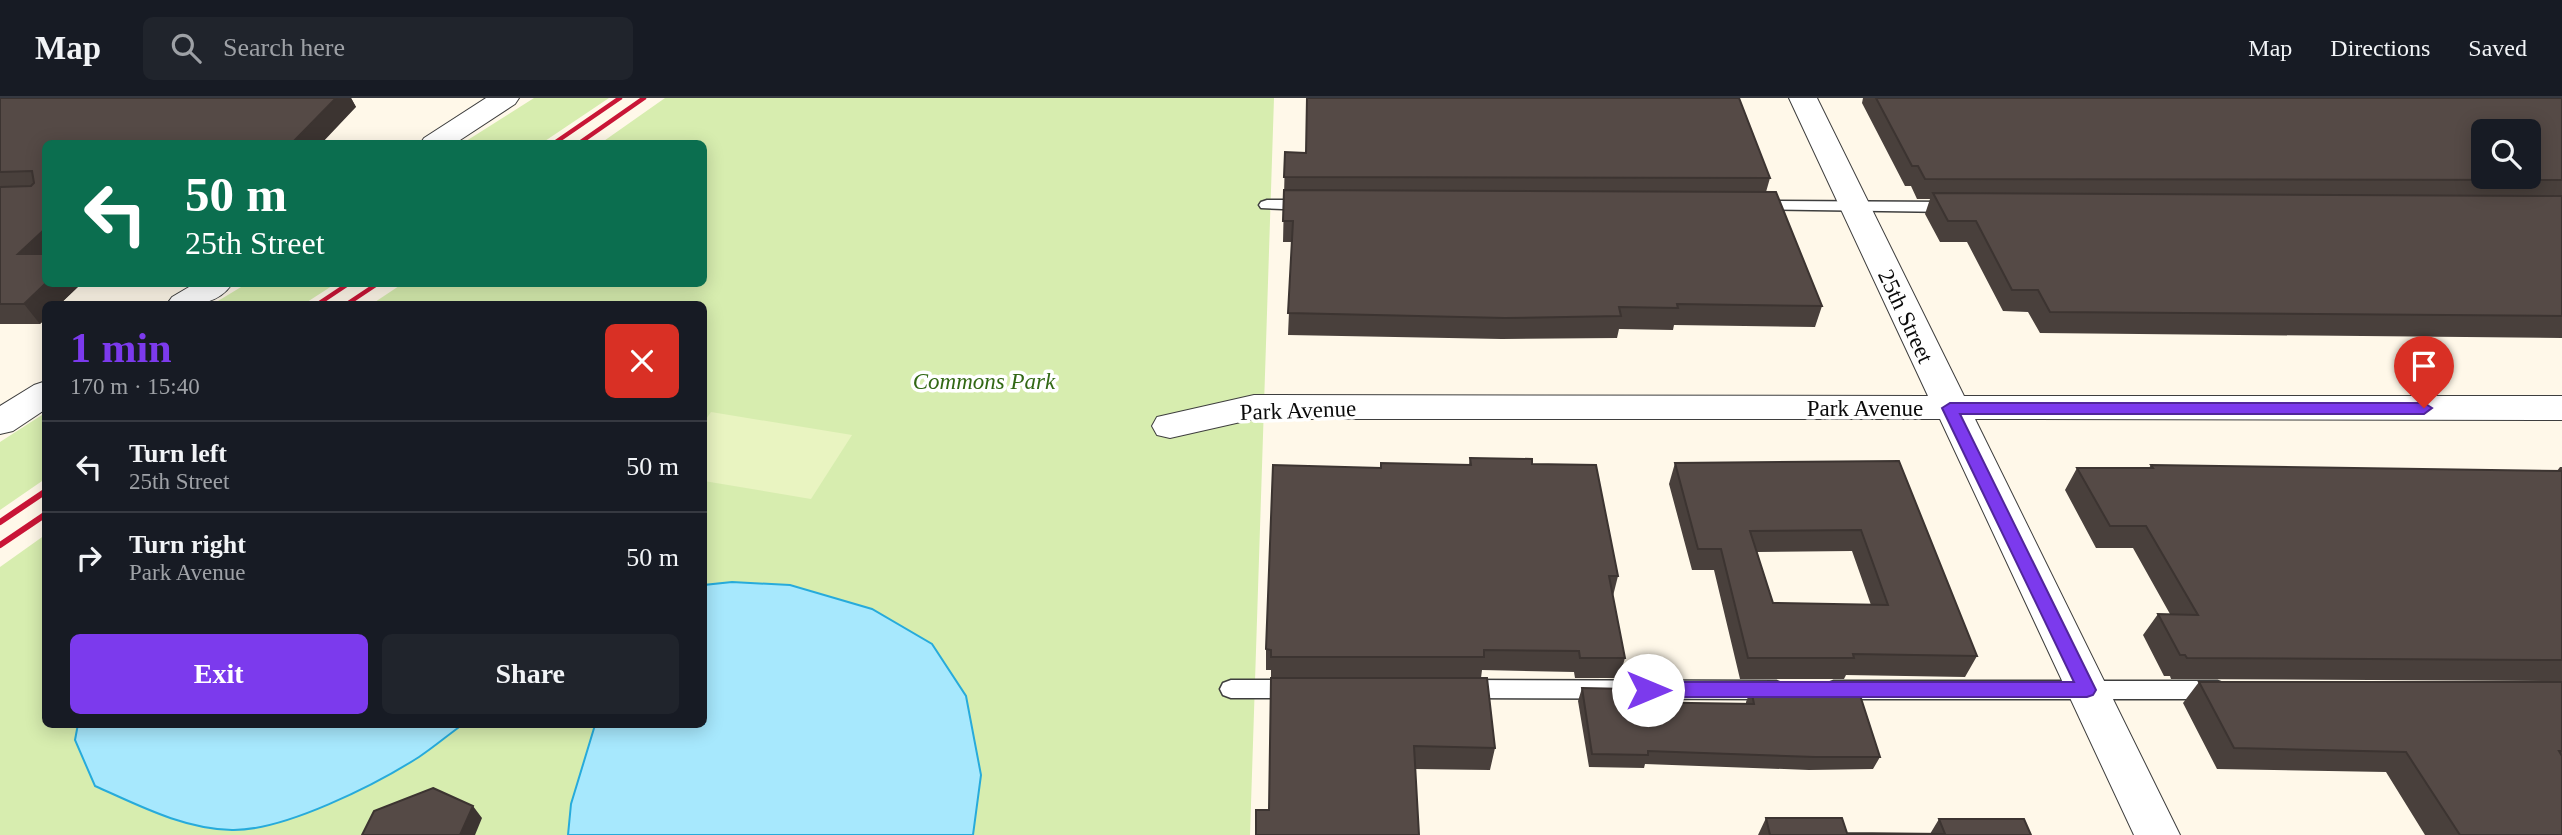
<!DOCTYPE html>
<html lang="en">
<head>
<meta charset="utf-8">
<style>
	body { margin:0; font-family:"Times New Roman",serif; background:#20242c; color:#f1f3f6; height:100vh; display:flex; flex-direction:column; font-size:26px; white-space:nowrap }
	* { box-sizing:border-box; margin:0 }
	p { font-size:23px; color:#9ea1a6 }
	.icon { flex:none; width:38px; height:38px; fill:none; stroke:currentColor; stroke-width:2; stroke-linecap:round; stroke-linejoin:round }
	.map { position:relative; flex:1; overflow:hidden }
	.side { position:absolute; left:42px; top:203px; width:665px; height:427px; display:flex; flex-direction:column; background:#171b24; border-radius:10px; box-shadow:0 4px 18px #0003 }
	.side>* { flex:none }
	.guide { position:absolute; left:42px; top:42px; width:665px; height:147px; border-radius:10px; box-shadow:0 4px 18px #0003; background:#0b6e4f; color:#fff; overflow:hidden }
	.fabs { position:absolute; left:2471px; top:21px; display:grid; gap:14px }
	.fabs a { display:grid; place-items:center; width:70px; height:70px; border-radius:10px; background:#171b24; box-shadow:0 4px 18px #0003; font-size:35px }
	.pin { position:absolute; display:grid; place-items:center; width:60px; height:60px; color:#fff; margin:-72px -30px; border-radius:50% 50% 50% 0; rotate:-45deg; box-shadow:0 0 7px #0007 }
	.pin .icon { rotate:45deg }
	.me { position:absolute; width:77px; margin:-38px; rotate:90deg; stroke-linejoin:round; filter:drop-shadow(0 0 5px #0008) }
	.turn { display:flex; align-items:center; gap:24px; height:147px; padding:0 28px; font-size:32px }
	.turn .icon { width:91px; height:91px; stroke-width:2.5 }
	.turn b { display:block; font-size:49px; line-height:60px }
	.round { display:grid; place-items:center; flex:none; width:74px; height:74px; border-radius:10px; background:#20242c }
	.headline { display:flex; align-items:center; justify-content:space-between; height:119px; padding:0 28px }
	h1 { font-size:42px; font-weight:800; line-height:52px; color:#7c3aed }
	.cta { display:flex; gap:14px; margin-top:auto; padding:14px 28px }
	.cta a { flex:1; height:80px; border-radius:10px; background:#7c3aed; color:#fff; font-size:28px; font-weight:800; line-height:80px; text-align:center }
	.cta a+a { background:#20242c; color:#f1f3f6 }
	ul { padding:0; list-style:none }
	li { display:flex; align-items:center; gap:21px; height:91px; padding:0 28px; border-top:2px solid #363941 }
	li div { flex:1 }
	li b { display:block; font-size:26px }
	li em { font-style:normal }
	header { display:flex; align-items:center; gap:42px; box-sizing:border-box; height:98px; padding:0 35px; background:#171b24; border-bottom:2px solid #363941 }
	header strong { font-size:33px }
	nav { display:flex; gap:38px; margin-inline-start:auto; font-size:24px }
	.search { width:490px; height:63px; background:#20242c; display:flex; align-items:center; gap:18px; box-sizing:border-box; padding:0 24px; border-radius:10px; color:#9ea1a6; font-size:26px }
	.map>svg:first-child { display:block }
	.green { fill:#d7edaf }
	.pitch { fill:#e9f4c1 }
	.water { fill:#a7e8fd; stroke:#27abdb; stroke-width:2 }
	.lines { fill:none; stroke-linecap:round; stroke-linejoin:round }
	.lane-casing { stroke:#3e3e3e; stroke-width:3 }
	.street-casing { stroke:#3e3e3e; stroke-width:2 }
	.lane { fill:#fff; fill-rule:evenodd }
	.street { fill:#fff; fill-rule:evenodd }
	.rail-far1 { stroke:#c91536; stroke-width:4.5 }
	.rail { stroke:#c91536; stroke-width:6 }
	.wall { fill:#49403c; fill-rule:evenodd }
	.shaded-wall { fill:#3c3431 }
	.building { fill:#554a46; stroke:#3c3431; stroke-width:2; fill-rule:evenodd }
	.route { fill:#7c3aed; stroke:#51269a; stroke-width:2 }
	.labels { text-anchor:middle; stroke-width:7; stroke-linejoin:round; paint-order:stroke }
	.street-label { font-size:23px; fill:#0b0b0b; stroke:#fff }
	.park-label { font-size:23px; font-style:italic; fill:#326815; stroke:#fff }
</style>
</head>
<body>
<header>
<strong>Map</strong>
<div class="search"><svg class="icon" aria-label="search" viewBox="0 0 24 24"><circle cx="10" cy="10" r="6"/><path d="M15 15l6 6"/></svg>Search here</div>
<nav><a>Map</a><a>Directions</a><a>Saved</a></nav>
</header>
<div class="map">
<svg width="2562" height="737" viewBox="0 0 2562 737">
	<rect width="100%" height="100%" fill="#fff8e9"/>
	<path class="green" d="M534,0H609L542,45H463Z
		M665,0H1274L1250,737H0V469L45,437L46,626H704V206H372L402,186H704V46L601,45Z
		M246,186H335L304,206H213Z
		M45,315V381L0,412V344Z"/>
	<path class="pitch" d="M711,314L852,337L811,401L704,383V324Z"/>
	<path class="water" d="M732,484L790,487L872,511L932,546L966,598L981,677L973,737H568L571,706L595,627L704,626V487Z
		M78,626H462V627C448,637 434,649 419,659C375,687 284,733 232,732C183,731 138,707 95,688L75,642Z"/>
	<g class="lines">
		<g class="lane-casing">
			<path id="lane" d="M1267,102H1308L1316,107L1308,112L1261,110L1259,107L1261,104Z
				M1755,103L1952,104L1960,109L1952,114L1749,111L1747,108L1749,105Z
				M1231,582H1297L1305,585L1308,591L1305,597L1297,600H1231L1223,597L1220,591L1223,585Z
				M1463,582L1776,583L1784,586L1787,592L1784,598L1776,601L1463,600L1455,597L1452,591L1455,585Z
				M1834,583H2217L2225,586L2228,592L2225,598L2217,601H1834L1826,598L1823,592L1826,586Z"/>
		</g>
		<g class="street-casing">
			<path id="street" d="M486,0H519L515,6L454,46H420L424,40Z
				M1789,0H1817L1964,298H2562V322L1975,321L2180,737H2134L1940,321H1254L1170,340L1157,337L1152,328L1157,319L1254,297L1928,298Z
				M194,186H232C216,209 192,206 167,206L172,199Z
				M46,283V311L13,333L0,336V308L34,287Z"/>
		</g>
		<use href="#lane" class="lane"/>
		<use href="#street" class="street"/>
		<path class="rail-far1" d="M553,46L620,0
			M578,46L644,0
			M318,206L348,186
			M347,206L377,186"/>
		<path class="rail" d="M0,424L46,393
			M0,447L46,416"/>
	</g>
	<path class="wall" d="M0,0H351L356,9L46,46V186H81L60,206H46L40,226H0Z
		M1863,0H2562V240L2040,235L2028,214L2003,213L1967,144H1940L1925,116L1930,101H1917L1911,88H1905L1862,5Z
		M1285,54L1770,80L1766,94L1822,208L1815,229L1674,227L1673,232L1619,231L1617,240L1502,241L1288,237L1292,144H1283Z
		M1470,360L1532,366L1618,478L1613,498L1625,560L1619,580H1575L1574,574L1482,572L1481,580L1271,579V572H1266V551L1381,370L1469,367Z
		M1899,363L1977,558L1965,579L1846,577L1844,581H1740L1714,472H1692L1669,386L1675,365ZM1852,453L1871,507L1773,505L1757,454Z
		M2151,367L2557,373L2560,369H2562V583L2171,581L2170,578H2164L2143,537L2158,516H2170L2133,450H2096L2065,392L2077,370H2149Z
		M1487,580L1495,650L1490,672L1415,671L1269,712Z
		M2199,584H2562V737H2425L2386,674L2217,671L2183,605Z
		M1582,590L1629,604L1746,606V604L1751,591L1880,659L1873,671L1809,672L1645,666L1644,670L1589,669L1578,603Z
		M1766,720L1847,735L1930,736L1939,721L2031,737H1758Z"/>
	<path class="shaded-wall" d="M336,0H351L356,9L321,46H291Z
		M46,130V165L18,156Z
		M46,185L81,186L60,206H46V221L40,226L24,206Z
		M473,708L482,720L475,737H460Z"/>
	<path class="building" d="M0,0H336L291,46H46V130L18,156H46V185L24,206H0V89L31,88L34,85L32,73L0,74Z
		M1307,0H1739L1770,80L1284,79L1285,54L1306,55Z
		M1876,0H2562V82L1925,81L1918,68H1912ZM2483,33H2529V79H2483Z
		M1284,92L1776,94L1822,208L1677,206L1678,210L1619,209L1621,218L1505,220L1288,215L1293,123H1283Z
		M1933,95L2562,98V218L2050,214L2038,192H2012L1976,123H1948Z
		M1470,360L1532,361V366L1596,367L1618,478H1609L1625,560H1580L1579,553L1484,552V559H1271V552L1266,551L1273,367L1381,370V365L1471,367Z
		M1899,363L1977,558L1853,556L1854,560H1748L1721,451H1698L1675,365ZM1861,432L1888,507L1773,505L1750,433Z
		M2151,367L2562,373V562L2187,560L2185,557H2180L2158,516L2198,517L2146,428H2110L2077,370H2153Z
		M1271,580H1487L1495,650L1414,648L1419,737H1256V712H1269Z
		M2199,584H2562V653H2559L2562,658V737H2460L2406,654L2234,650Z
		M1582,590L1627,591L1629,604L1754,606L1751,591H1858L1880,659H1815L1648,653V657L1592,656Z
		M433,690L473,708L460,737H362L374,713Z
		M1766,720H1842L1847,735L1945,736L1939,721H2024L2031,737H1770Z"/>
	<path class="route" d="M1950,305H2424L2432,310L2424,316H1960L2096,592L2093,597L2087,599H1648L1641,597L1639,592L1641,586L1648,584H2074L1942,310Z"/>
	<g class="labels">
		<g class="street-label">
			<text transform="translate(1906 218) rotate(65)" y="8">25th Street</text>
			<text x="1865" y="318">Park Avenue</text>
			<text transform="translate(1298 312) rotate(-2)" y="8">Park Avenue</text>
		</g>
		<g class="park-label">
			<text x="984" y="291">Commons Park</text>
		</g>
	</g>
</svg>
<div class="fabs">
<a><svg class="icon" aria-label="search" viewBox="0 0 24 24"><circle cx="10" cy="10" r="6"/><path d="M15 15l6 6"/></svg></a>
</div>
<div class="pin" style="left:2424px;top:310px;background:#d93025"><svg class="icon" aria-label="arrive" viewBox="0 0 24 24"><path d="M6 21V4h12l-3 4 3 4H6"/></svg></div>
<svg class="me" style="left:1648px;top:592px" viewBox="-20 -20 40 40"><circle r="19" fill="#fff"/><path d="M0-13L10 11 0 6-10 11z" fill="#7c3aed"/></svg>
<div class="guide">
<div class="turn"><svg class="icon" aria-label="left" viewBox="0 0 24 24"><path d="M17 20v-9H6M10 6l-5 5 5 5"/></svg><div><b>50 m</b>25th Street</div></div>
</div>
<section class="side">
<div class="headline"><div><h1>1 min</h1><p>170 m · 15:40</p></div><a class="round" style="background:#d93025;color:#fff"><svg class="icon" aria-label="close" viewBox="0 0 24 24"><path d="M6 6l12 12M18 6L6 18"/></svg></a></div>
<ul>
<li><svg class="icon" aria-label="left" viewBox="0 0 24 24"><path d="M17 20v-9H6M10 6l-5 5 5 5"/></svg><div><b>Turn left</b><p>25th Street</p></div><em>50 m</em></li>
<li><svg class="icon" aria-label="right" viewBox="0 0 24 24"><path d="M7 20v-9h11M14 6l5 5-5 5"/></svg><div><b>Turn right</b><p>Park Avenue</p></div><em>50 m</em></li>
</ul>
<div class="cta"><a>Exit</a><a>Share</a></div>
</section>
</div>
</body>
</html>
